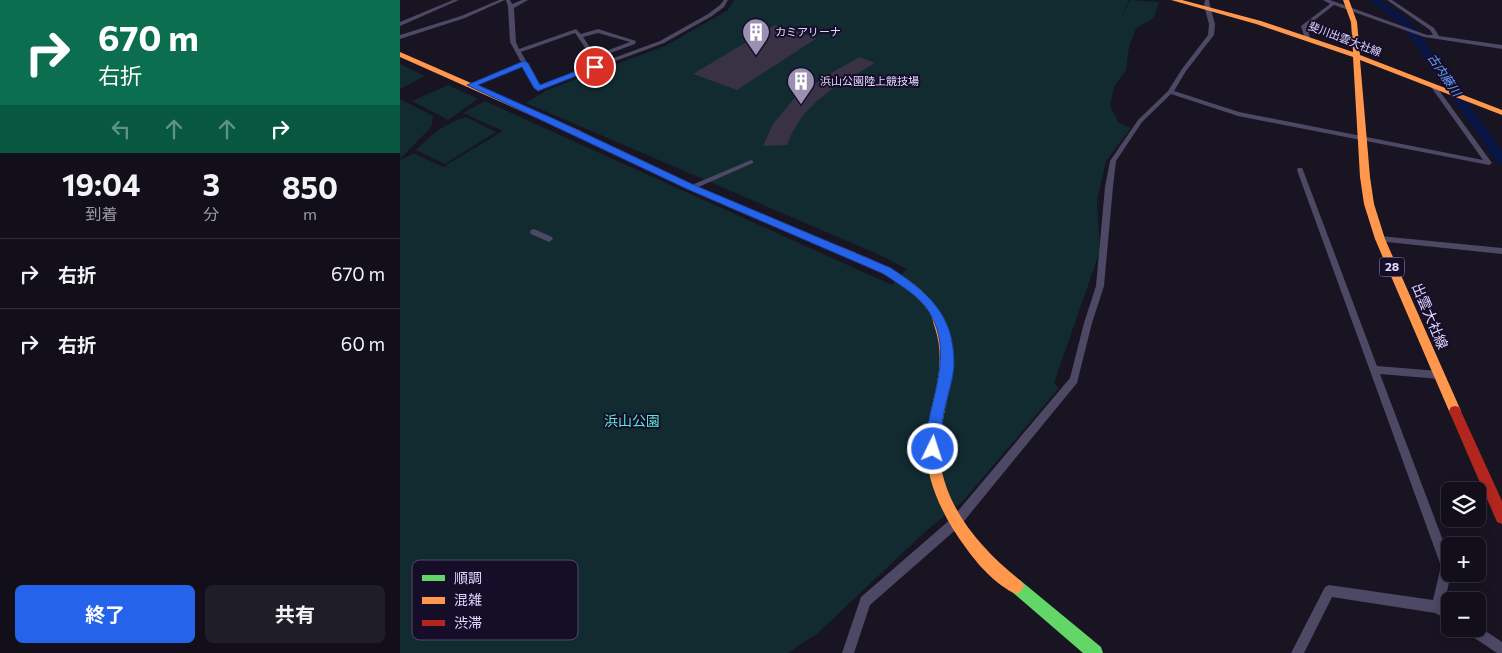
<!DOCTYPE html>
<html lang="ja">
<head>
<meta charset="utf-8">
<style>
	body { margin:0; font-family:Commissioner,"Noto Sans JP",sans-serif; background:#1f1d27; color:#f1f3f6; height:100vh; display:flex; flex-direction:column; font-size:19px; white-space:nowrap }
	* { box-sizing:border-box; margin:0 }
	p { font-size:16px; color:#9c9ca2 }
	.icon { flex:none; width:28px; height:28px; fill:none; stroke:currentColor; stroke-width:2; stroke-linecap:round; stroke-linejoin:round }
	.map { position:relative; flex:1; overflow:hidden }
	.drawer { display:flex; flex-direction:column; background:#120f1a; width:400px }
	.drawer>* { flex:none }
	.guide { background:#0b6e4f; color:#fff; overflow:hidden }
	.fabs { position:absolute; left:1041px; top:482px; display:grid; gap:10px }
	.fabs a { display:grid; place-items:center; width:45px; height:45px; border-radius:8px; background:#120f1a; box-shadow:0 2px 12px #0003,0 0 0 1px #312f39; font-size:25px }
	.pin { position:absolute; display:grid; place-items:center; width:42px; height:42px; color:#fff; margin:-21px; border:2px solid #fff; border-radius:50%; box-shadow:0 1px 5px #0007 }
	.me { position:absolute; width:55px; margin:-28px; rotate:4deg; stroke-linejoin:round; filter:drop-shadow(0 0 4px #0008) }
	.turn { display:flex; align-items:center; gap:18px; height:105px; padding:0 15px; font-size:22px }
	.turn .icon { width:65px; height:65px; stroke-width:2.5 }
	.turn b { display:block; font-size:35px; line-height:42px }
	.lanes { display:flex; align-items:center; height:48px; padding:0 15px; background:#0003; justify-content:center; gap:25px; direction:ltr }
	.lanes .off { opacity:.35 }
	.eta { display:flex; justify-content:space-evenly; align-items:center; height:85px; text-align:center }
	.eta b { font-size:30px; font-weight:700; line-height:35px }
	.button { display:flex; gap:10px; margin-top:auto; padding:10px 15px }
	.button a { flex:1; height:58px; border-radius:8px; background:#2563eb; color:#fff; font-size:20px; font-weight:700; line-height:58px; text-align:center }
	.button a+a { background:#1f1d27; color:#f1f3f6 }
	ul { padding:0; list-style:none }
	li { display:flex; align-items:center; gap:15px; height:70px; padding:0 15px; border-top:1px solid #312f39 }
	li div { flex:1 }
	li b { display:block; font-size:19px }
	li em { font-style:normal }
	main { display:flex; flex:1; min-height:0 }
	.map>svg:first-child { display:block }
	.green { fill:#112b31 }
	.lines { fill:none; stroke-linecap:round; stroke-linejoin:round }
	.river { fill:#081545; fill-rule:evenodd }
	.building { fill:#383244 }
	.street { fill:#4d4863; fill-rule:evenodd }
	.fast { fill:#63d668; fill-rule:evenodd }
	.slow { fill:#ff974d; fill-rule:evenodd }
	.jam { fill:#b3261e; fill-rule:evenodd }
	.route { fill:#2563eb; stroke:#184099 }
	.labels { text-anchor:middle; stroke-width:4; stroke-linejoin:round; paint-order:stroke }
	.far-poi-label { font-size:11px; fill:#e0d5ff; stroke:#160e28; text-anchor:start }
	.far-street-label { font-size:11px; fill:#e0d5ff; stroke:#160e28 }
	.far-water-label { font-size:12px; font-style:italic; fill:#63a1ff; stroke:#160e28 }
	.shield { fill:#160e28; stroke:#a399be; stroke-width:1 }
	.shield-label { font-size:12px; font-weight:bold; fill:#e0d5ff }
	.street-label { font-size:14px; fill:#e0d5ff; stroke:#160e28 }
	.park-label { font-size:14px; fill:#58e8d8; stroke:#160e28 }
	.key { fill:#160e28; stroke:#534a68; stroke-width:1 }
	.key-label { font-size:14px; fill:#e0d5ff }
</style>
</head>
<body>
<main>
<section class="drawer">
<div class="guide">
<div class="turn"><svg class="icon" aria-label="right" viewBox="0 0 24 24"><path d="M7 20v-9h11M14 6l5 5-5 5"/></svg><div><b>670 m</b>右折</div></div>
<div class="lanes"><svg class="icon off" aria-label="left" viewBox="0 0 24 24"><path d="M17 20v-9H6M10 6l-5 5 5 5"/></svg><svg class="icon off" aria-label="ahead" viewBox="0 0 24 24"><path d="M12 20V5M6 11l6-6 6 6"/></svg><svg class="icon off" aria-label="ahead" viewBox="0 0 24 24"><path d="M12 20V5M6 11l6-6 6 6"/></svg><svg class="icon" aria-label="right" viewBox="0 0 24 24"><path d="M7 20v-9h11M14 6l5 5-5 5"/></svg></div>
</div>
<div class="eta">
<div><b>19:04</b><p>到着</p></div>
<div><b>3</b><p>分</p></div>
<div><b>850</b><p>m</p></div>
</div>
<ul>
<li><svg class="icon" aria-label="right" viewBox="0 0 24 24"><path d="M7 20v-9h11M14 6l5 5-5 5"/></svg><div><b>右折</b></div><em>670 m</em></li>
<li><svg class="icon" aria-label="right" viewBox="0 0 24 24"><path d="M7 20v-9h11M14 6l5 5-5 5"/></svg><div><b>右折</b></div><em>60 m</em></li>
</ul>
<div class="button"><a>終了</a><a>共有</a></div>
</section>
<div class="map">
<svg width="1102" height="653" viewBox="0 0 1102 653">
	<rect width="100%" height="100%" fill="#181422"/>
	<path class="green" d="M334,0H729L718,24L730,0L759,2L753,19L736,28L729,47L726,70L714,87L710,106L719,123L731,128L706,161L697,201L700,251L654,383L659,388L563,501L527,530L418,633L388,653H0V160L14,153L43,167L103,131L63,113L85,101L492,285L507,269L482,256L126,103L147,90L265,46L328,10Z
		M0,64L25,76L0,89Z
		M48,85L78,99L48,120L12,101Z
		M0,99L33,116L32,126L0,159Z
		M66,117L96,132L45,164L16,150C31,135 46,122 66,117Z"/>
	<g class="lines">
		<path class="river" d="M969,0H981L1010,21L1102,150V164L1097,163L1002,25Z"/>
	</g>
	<path class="building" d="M375,25L417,38L337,90L293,74Z
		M460,57L475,63L433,88L417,101L403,115L392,133L387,145L363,146L373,124L396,96L438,69Z"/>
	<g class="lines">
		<path class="street" d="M53,0H59L0,26V22Z
			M99,0H105L65,18L0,39V35L61,16Z
			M106,0H110L112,4L122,0H128L114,8L116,42L119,49L176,29L181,34L198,29L236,41L235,44L194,59L192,58L175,33L121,52L140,85L260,41L308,14L320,5L324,0H328L324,7L312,16L264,43L140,89H136L123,66L73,86H69V84L121,62L110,42L108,7ZM198,33L230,42L195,55L183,37Z
			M805,0H809L810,6L815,24L814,35L786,71L774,91L839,112L1083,160L1031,87L1034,85L1036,86L1092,163L1089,165L838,116L771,94L742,122L716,161L713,187L704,286L692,323L677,383L560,526L470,605L454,653H442L461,597L552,518L670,378L684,323L696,286L705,187L710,161L738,120L768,91L782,69L808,35L809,24L804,6Z
			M923,0H930L1027,35H1033L1030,30L987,0H992L1034,28L1039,36L1102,45V49L1024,37L934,5L907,26L910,38L905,39L901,26L930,4Z
			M351,160L353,161V163L294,189H288L287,187Z
			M898,168H902L903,170L977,366L1039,371L1042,372L1044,375L1042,378L1039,379L980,374L1050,559L1051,574L1044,604L1050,608V621L1035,613L932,597L904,653H891L925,587L929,585L1033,600L1041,566L897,170Z
			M134,229L152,237L153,239L149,242L131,234L130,232L131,230Z
			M980,236L1102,248V254L977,241L976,239Z
			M1078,626L1102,642V653H1097L1067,633L1065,629H1078Z"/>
		<path class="fast" d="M178,130L294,185L433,244L434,246L433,248H425L288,189L175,135L174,133Z
			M616,578L621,581L701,647L703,653H683L611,591L608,586L611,581Z"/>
		<path class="slow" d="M771,0H782L861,21L953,52L951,22L943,0H949L957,22L960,55L1102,110V115L960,60L970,177L974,204L985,239L1061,411L1059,415L1055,416L1051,415L1049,411L975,239L964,204L960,177L953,57L856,24Z
			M0,52L181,131L182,133L181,135H175L0,57Z
			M429,243C442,246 455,253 468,258C518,280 557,310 552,370C549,401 537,430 540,461C547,511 583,551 621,581L624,586L621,591L616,594C596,585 578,565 566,548C545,520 526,483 526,447C527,405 549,371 535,328C533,322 532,315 528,310C504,277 461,264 425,248L424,246Z"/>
		<path class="jam" d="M1055,406L1059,407L1102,501V524L1097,522L1049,411L1051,407Z"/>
	</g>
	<path class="route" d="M124,61L128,63L140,85L192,65L199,67L138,91L134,88L122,67L78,85L152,118L294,185L491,268C528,293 554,314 554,363C554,378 547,396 544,412C541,425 543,442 538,453L533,455L528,453C524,443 528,426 530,415C538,380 550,344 528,310C518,295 498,284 484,274L287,189L67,85Z"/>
	<defs>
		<g id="building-pin" transform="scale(1.4375)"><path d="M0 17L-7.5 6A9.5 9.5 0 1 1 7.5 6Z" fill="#9a91b2" stroke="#160e28"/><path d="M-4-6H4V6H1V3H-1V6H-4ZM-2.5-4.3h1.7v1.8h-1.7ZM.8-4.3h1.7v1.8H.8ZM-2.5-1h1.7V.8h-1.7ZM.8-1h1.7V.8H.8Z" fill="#fff"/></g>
	</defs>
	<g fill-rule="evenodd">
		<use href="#building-pin" x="356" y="32"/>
		<use href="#building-pin" x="401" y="81"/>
	</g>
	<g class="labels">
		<g class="far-poi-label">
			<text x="375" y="36">カミアリーナ</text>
			<text x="420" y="85">浜山公園陸上競技場</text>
		</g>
		<g class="far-street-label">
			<text transform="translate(945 39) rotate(21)" y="4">斐川出雲大社線</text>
		</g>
		<g class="far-water-label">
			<text transform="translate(1044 75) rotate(56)" y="4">古内藤川</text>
		</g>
		<rect class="shield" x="979.5" y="257.5" width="25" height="19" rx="4"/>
		<g class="shield-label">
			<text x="992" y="271">28</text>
		</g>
		<g class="street-label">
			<text transform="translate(1030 316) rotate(67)" y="5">出雲大社線</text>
		</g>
		<g class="park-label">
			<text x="232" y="426">浜山公園</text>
		</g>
	</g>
	<rect x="12" y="560" width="166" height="80" rx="8" class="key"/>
	<rect x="22" y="575" width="23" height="6" fill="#63d668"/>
	<rect x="22" y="597" width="23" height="7" fill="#ff974d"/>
	<rect x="22" y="620" width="23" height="6" fill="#b3261e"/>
	<g class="key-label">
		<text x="54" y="583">順調</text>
		<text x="54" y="605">混雑</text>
		<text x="54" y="628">渋滞</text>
	</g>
</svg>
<div class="fabs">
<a><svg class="icon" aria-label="layers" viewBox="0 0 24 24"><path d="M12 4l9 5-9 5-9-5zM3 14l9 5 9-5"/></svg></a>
<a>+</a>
<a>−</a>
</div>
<div class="pin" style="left:195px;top:67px;background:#d93025"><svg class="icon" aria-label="arrive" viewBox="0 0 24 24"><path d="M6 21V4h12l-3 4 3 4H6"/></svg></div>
<svg class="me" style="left:533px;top:449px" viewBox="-20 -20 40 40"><circle r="17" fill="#2563eb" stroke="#fff" stroke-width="3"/><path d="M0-11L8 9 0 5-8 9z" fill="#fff"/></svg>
</div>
</main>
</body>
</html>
